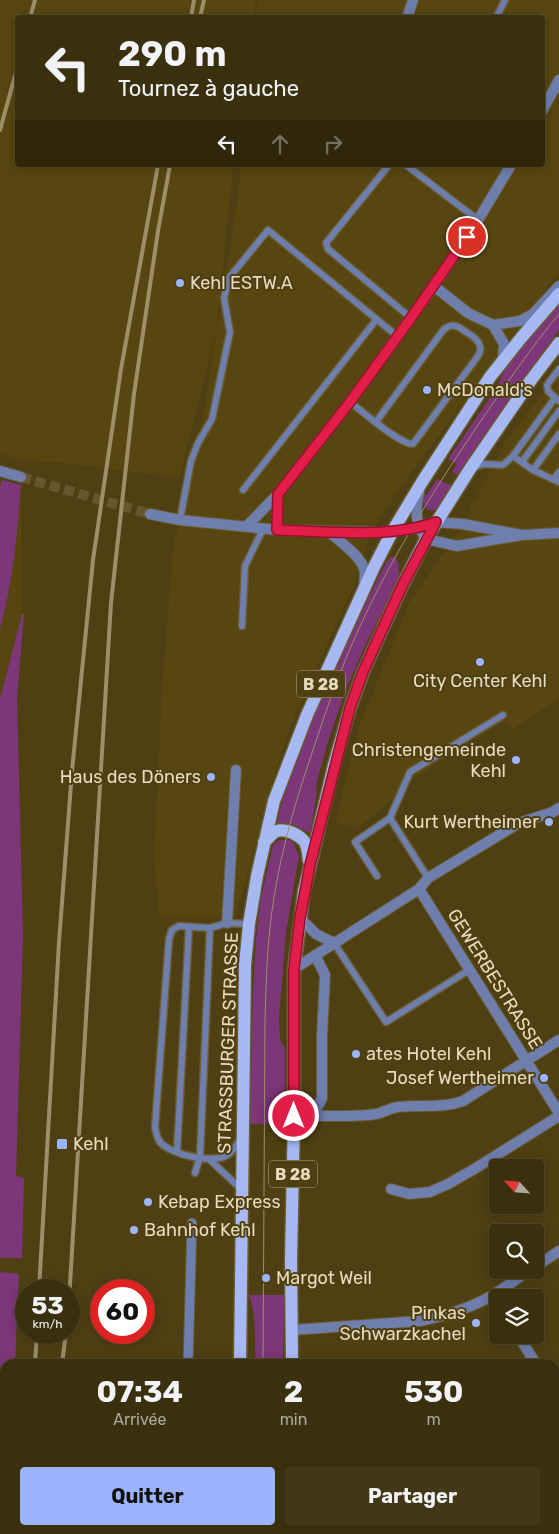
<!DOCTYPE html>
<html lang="fr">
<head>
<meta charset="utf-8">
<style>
	body { margin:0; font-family:Rubik,sans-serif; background:#423817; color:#f1f3f6; height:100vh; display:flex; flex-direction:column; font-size:19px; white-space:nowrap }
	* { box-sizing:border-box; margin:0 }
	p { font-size:16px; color:#aca99e }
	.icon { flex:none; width:28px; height:28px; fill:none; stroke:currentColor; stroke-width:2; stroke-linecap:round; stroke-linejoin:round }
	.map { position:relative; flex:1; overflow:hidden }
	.details { position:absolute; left:0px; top:1359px; width:560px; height:176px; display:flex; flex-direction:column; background:#3b300e; border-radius:15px 15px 0 0; box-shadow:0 2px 12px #0003,0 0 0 1px #544b2e }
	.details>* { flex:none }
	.banner { position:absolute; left:15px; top:15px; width:530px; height:152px; border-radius:5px; box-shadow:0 2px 12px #0003,0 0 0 1px #544b2e; background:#3b300e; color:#f1f3f6; overflow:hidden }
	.needle { width:32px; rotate:296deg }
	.controls { position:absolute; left:489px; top:1159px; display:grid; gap:10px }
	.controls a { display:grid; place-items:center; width:55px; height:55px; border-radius:5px; background:#3b300e; box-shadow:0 2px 12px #0003,0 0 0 1px #544b2e; font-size:25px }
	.speed { position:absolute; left:15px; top:1279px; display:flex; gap:10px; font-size:25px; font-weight:700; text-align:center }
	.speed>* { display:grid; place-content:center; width:65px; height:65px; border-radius:50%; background:#3b300e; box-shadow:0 2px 12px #0003,0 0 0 1px #544b2e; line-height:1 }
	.speed small { font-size:12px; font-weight:400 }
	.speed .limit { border:8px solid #d22; background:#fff; color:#111 }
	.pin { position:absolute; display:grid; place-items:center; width:42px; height:42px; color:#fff; margin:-21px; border:2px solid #fff; border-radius:50%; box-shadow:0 1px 5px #0007 }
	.me { position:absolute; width:55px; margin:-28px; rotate:0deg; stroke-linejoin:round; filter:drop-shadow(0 0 4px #0008) }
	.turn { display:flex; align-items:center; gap:18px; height:105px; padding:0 20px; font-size:22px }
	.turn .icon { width:65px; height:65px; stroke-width:2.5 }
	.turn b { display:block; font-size:35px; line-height:42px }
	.lanes { display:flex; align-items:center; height:48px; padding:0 20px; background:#0003; justify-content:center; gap:25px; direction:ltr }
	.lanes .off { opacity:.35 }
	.eta { display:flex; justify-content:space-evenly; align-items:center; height:85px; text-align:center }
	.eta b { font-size:30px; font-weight:700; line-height:35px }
	.cta { display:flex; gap:10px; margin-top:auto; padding:10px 20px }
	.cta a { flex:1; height:58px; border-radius:5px; background:#9cb4fd; color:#111; font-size:20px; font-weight:700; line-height:58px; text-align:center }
	.cta a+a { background:#423817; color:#f1f3f6 }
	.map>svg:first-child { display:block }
	.built { fill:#574610 }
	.green { fill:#7d3679 }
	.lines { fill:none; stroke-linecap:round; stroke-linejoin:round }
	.minor-tunnel { stroke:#66572d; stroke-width:10; stroke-dasharray:10 5; stroke-linecap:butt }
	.service-casing { stroke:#6a5c32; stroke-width:9 }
	.pedestrian-casing { stroke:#6a5c32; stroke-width:11 }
	.minor-casing { stroke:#6a5c32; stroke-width:12 }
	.tertiary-casing { stroke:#6a5c32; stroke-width:12 }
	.primary-casing { stroke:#6a5c32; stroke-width:15 }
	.service { stroke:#6e7ead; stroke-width:6 }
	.pedestrian { stroke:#6e7ead; stroke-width:9 }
	.minor { stroke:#6e7ead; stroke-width:10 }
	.tertiary { stroke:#6e7ead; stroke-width:10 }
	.primary { stroke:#a6b9f3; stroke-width:12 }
	.tram { stroke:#9c8f6a; stroke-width:1 }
	.rail { stroke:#9c8f6a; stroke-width:4 }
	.route-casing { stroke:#92132f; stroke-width:12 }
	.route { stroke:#e11d48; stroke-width:9 }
	.poi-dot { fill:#9cb4fd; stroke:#4f4013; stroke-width:2 }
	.labels { text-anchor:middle; stroke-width:4; stroke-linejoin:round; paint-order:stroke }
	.shield { fill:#4f4013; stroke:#b9ad8b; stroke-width:1 }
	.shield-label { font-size:16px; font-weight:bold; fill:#e7dcbf }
	.poi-label { font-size:18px; fill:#e7dcbf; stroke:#4f4013; text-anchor:start }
	.street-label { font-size:18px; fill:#e7dcbf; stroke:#4f4013 }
</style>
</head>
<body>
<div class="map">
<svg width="559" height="1534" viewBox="0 0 559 1534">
	<rect width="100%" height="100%" fill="#4f4013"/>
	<path class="built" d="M0,0H255L253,17L18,18V165H233L217,326L179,478L65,463L20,460L0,454Z
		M258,0H559V272L396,494L371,532L355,583L287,733L235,917H159L154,854L163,677L173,548L201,430L237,204L241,165H542V18L256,17Z
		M559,372V699L512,729L506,720L414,778L359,828L336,822L358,729L409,604L456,535L506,441Z
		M0,480L21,485L22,614L0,699Z"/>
	<path class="green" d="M559,299V330L518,386L458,475L452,472L457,464L448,459L496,389L508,362Z
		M437,479L452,486L437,509C430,513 424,508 422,501Z
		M2,480L21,485C17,535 13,581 0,629V487Z
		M391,557H395C400,565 399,571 398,579L364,648L344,694L327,745L317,781L316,799L310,833L292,824L277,823L287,782L308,729L358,618L387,561Z
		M22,614H24L17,699L23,935L16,1176L24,1178L22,1258H0V699Z
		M280,840H289L293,842L299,856L286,932L279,1018L280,1040L285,1048V1123L250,1124L253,993L256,938L261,898L273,845Z
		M0,1272L19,1274L15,1364H5L6,1534H0Z
		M249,1295H284L283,1364H255C255,1340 257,1319 249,1295Z"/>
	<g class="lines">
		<path class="minor-tunnel" d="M21,477L150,514"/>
		<g class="service-casing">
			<path id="service" d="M496,18L505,0
				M389,165L326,243L328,249L411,318
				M406,165L478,220
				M559,369L547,385L548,391L559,401
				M350,402C362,411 399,444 413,444L478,356C485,345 475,337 466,332C463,330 459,326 455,326C451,324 448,327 444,329L376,422
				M513,456L533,470L559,482
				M522,462L559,411
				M473,468L483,464L503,465L513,456L555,398
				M533,470L559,434
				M554,479L559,472
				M243,490L376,320
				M180,520L191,461L198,443L212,419L230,332L224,298L229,278L268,230L397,336
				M242,626L245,566L263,529
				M390,818L410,772L503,715
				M377,876L355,842L390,818L428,878
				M334,943L386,1022L469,970
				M241,1138C238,1143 234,1150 229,1154C215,1165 171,1155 160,1142C157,1138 156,1133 155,1127L169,939L172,930L179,926L210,928L227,923L249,924
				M177,1152L189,927
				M209,1159L241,1189
				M195,1173L200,1157L210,928
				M378,1530L379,1534
				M88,1534V1530
				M181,1534V1530"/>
		</g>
		<g class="pedestrian-casing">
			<path id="pedestrian" d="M188,1364L192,1223"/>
		</g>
		<g class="minor-casing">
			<path id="minor" d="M407,18L413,0
				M542,111L559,80
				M493,325L520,321L533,314L559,286
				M503,360L504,344L493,325L468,313L434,286L478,220L511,165
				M0,471L21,477
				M419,493C414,510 416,525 426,539L457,546L522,535L559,533
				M150,514L180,520L277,530L381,532L420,528L435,522L463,524L522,535
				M247,526L278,494L350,402L434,286
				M277,530L278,494
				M328,531C339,541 360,555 364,569C366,573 364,581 364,585
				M419,889L559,1113
				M300,918L316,934L334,943
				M227,923L236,770
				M294,969L419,889L428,878L519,823L553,812L559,808
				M294,1116C321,1115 349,1118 376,1114C383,1113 389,1108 398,1107C420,1104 442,1109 463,1101L559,1040
				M311,1116L317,1108L322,1098V1036L325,975L315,955
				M391,1189L409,1194L430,1192L448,1184L476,1168L559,1116
				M535,1267L559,1251
				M292,1330L420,1321C444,1316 469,1309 491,1296C504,1289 517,1278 530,1270
				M518,1335L536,1364
				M555,1394L559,1400
				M555,1456L559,1454
				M460,1530L461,1534"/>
		</g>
		<g class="tertiary-casing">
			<path id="tertiary" d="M142,1534L145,1530"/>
		</g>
		<g class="primary-casing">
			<path id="primary" d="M264,842C268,839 273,832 277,831C286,828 299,835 304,841C308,846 308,855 309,861
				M240,1364L245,965L249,924L257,876L274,801L307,715L374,567L392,532L422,482L490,377L521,338L559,294
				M292,1364L291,1259L294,1116V969L304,891L334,765L350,708L363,672L403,584L426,539L470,469L531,380L559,343
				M256,1530L257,1534
				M309,1530L310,1534"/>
		</g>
		<use href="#service" class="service"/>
		<use href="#pedestrian" class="pedestrian"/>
		<use href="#minor" class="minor"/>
		<use href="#tertiary" class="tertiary"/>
		<use href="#primary" class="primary"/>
		<path class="tram" d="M263,1364L265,1020C266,984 267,947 272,911C279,859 293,809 310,759C323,720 336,680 353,642C386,566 430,496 476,428C503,389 529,350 559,314
			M262,1534V1530"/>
		<path class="rail" d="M30,18L35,0
			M191,18L194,0
			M200,18L204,0
			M0,130L18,65
			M39,1290L59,942L72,771L93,560L121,369L158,165
			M69,1301L111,603L134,394L158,231L170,165
			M35,1364L37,1332
			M62,1364L66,1332
			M19,1534V1530
			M36,1534L37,1530"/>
	</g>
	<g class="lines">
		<g class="route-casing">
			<path id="route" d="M294,1116V969L300,918L310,865L350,708L363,672L403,584L436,522C390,539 326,531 277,530L278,494L350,402L411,318L467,237"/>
		</g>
		<use href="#route" class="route"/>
	</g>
	<g class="poi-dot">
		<circle cx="180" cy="283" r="5"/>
		<circle cx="427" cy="390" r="5"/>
		<circle cx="480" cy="662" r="5"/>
		<circle cx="516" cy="760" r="5"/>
		<circle cx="211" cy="777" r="5"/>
		<circle cx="549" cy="822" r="5"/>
		<circle cx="356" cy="1054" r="5"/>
		<circle cx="544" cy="1078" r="5"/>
		<rect x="56" y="1138" width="12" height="12" rx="2.5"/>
		<circle cx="148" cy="1202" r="5"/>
		<circle cx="134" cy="1230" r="5"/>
		<circle cx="266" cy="1278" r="5"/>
		<circle cx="476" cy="1323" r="5"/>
	</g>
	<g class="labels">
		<g class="shield">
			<rect x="297" y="670.5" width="48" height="27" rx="4"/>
			<rect x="269" y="1160.5" width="48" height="27" rx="4"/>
		</g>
		<g class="shield-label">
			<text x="321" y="690">B 28</text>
			<text x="293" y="1180">B 28</text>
		</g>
		<g class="poi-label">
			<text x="190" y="289">Kehl ESTW.A</text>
			<text x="437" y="396">McDonald's</text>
			<text x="480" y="687" text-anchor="middle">City Center Kehl</text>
			<text x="506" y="756" text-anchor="end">Christengemeinde<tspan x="506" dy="21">Kehl</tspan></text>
			<text x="201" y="783" text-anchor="end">Haus des Döners</text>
			<text x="539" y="828" text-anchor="end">Kurt Wertheimer</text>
			<text x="366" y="1060">ates Hotel Kehl</text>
			<text x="534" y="1084" text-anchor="end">Josef Wertheimer</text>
			<text x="73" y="1150">Kehl</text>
			<text x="158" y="1208">Kebap Express</text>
			<text x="144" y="1236">Bahnhof Kehl</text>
			<text x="276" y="1284">Margot Weil</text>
			<text x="466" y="1319" text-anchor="end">Pinkas<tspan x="466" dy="21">Schwarzkachel</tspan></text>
		</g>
		<g class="street-label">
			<text transform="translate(495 979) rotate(58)" y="6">GEWERBESTRASSE</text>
			<text transform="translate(228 1043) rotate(-88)" y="6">STRASSBURGER STRASSE</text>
		</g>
	</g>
</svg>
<div class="controls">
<a><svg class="needle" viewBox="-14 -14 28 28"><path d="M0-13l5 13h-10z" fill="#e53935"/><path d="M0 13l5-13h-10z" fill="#aca99e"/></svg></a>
<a><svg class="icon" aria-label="search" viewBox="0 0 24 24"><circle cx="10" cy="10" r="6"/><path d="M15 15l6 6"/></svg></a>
<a><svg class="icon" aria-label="layers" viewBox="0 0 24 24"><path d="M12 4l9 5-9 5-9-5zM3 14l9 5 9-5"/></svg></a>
</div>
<div class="speed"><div>53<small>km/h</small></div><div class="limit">60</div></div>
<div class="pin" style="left:467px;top:237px;background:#d93025"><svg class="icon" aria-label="arrive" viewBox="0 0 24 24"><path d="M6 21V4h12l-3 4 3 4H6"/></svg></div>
<svg class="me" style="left:294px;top:1116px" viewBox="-20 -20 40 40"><circle r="17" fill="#e11d48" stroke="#fff" stroke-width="3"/><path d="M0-11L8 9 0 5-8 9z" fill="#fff"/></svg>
<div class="banner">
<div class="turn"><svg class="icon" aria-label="left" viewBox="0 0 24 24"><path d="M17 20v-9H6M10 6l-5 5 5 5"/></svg><div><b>290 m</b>Tournez à gauche</div></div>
<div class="lanes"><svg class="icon" aria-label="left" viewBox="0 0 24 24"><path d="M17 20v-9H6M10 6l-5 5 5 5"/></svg><svg class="icon off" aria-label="ahead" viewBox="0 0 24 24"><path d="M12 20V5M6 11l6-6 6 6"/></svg><svg class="icon off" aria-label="right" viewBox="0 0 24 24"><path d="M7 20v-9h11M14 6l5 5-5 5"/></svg></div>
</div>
<section class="details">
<div class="eta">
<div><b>07:34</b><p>Arrivée</p></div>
<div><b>2</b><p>min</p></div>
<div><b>530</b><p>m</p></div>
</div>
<div class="cta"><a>Quitter</a><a>Partager</a></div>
</section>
</div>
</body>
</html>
